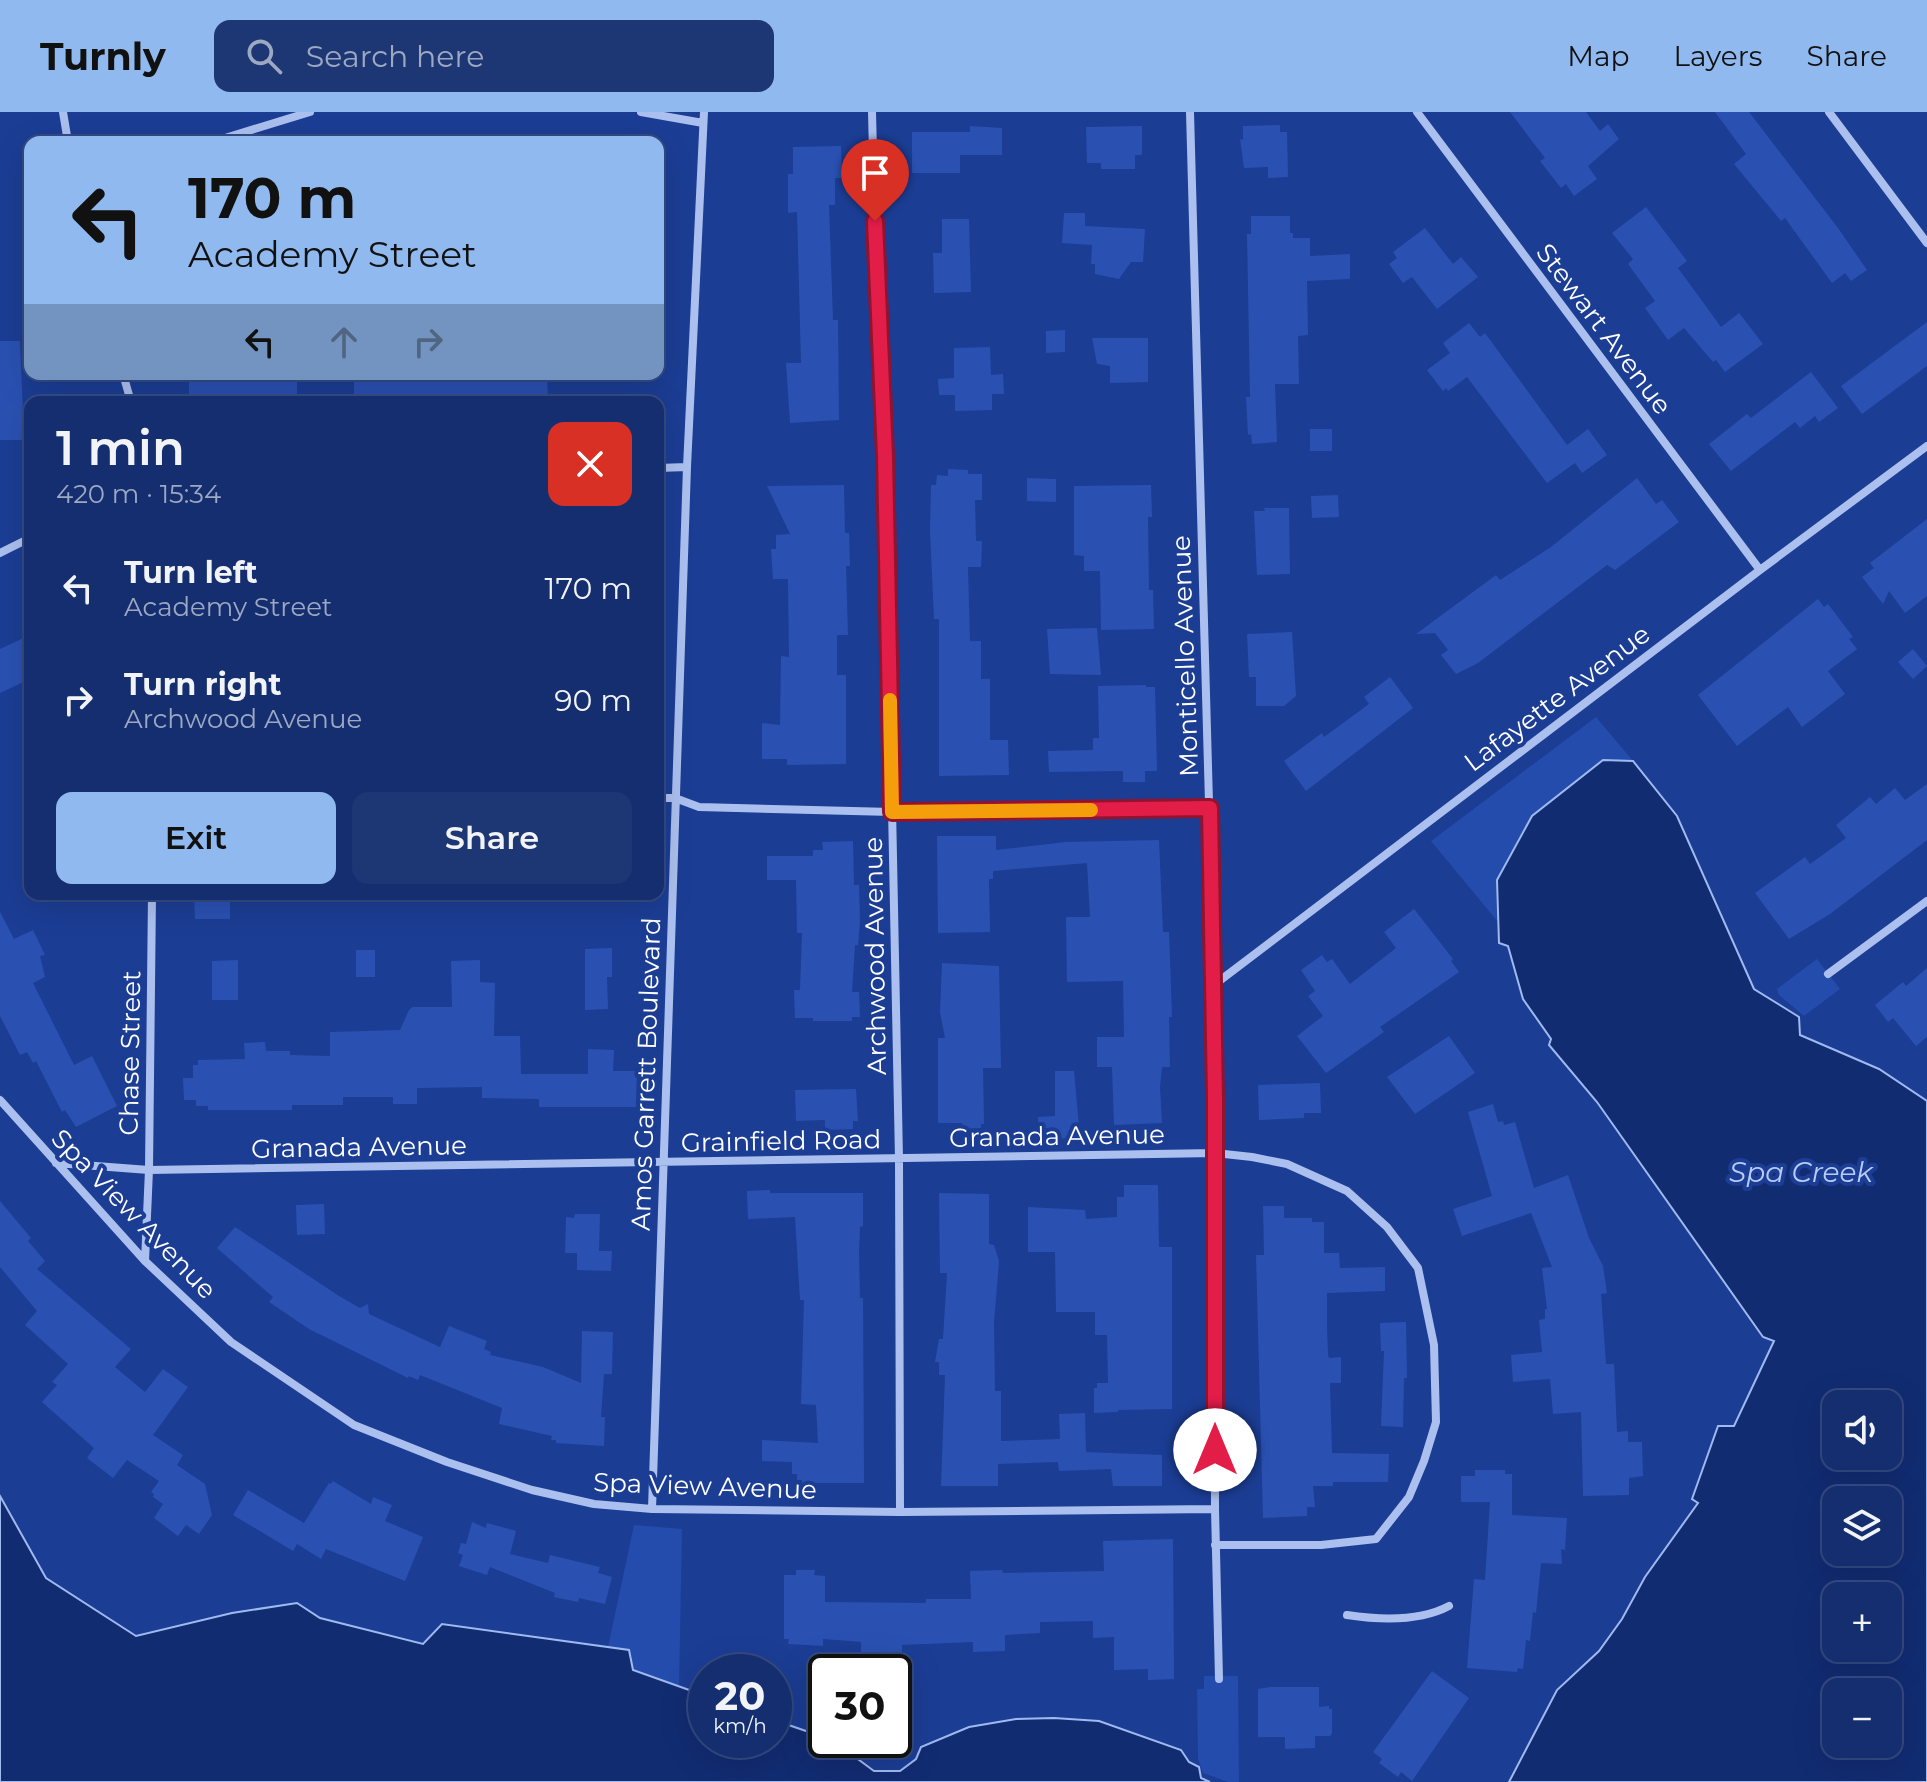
<!DOCTYPE html>
<html lang="en">
<head>
<meta charset="utf-8">
<style>
	body { margin:0; font-family:Montserrat,sans-serif; background:#1d3674; color:#f1f3f6; height:100vh; display:flex; flex-direction:column; font-size:30px; white-space:nowrap }
	* { box-sizing:border-box; margin:0 }
	p { font-size:26px; color:#9da8c3 }
	.icon { flex:none; width:44px; height:44px; fill:none; stroke:currentColor; stroke-width:2; stroke-linecap:round; stroke-linejoin:round }
	.map { position:relative; flex:1; overflow:hidden }
	.panel { position:absolute; left:24px; top:284px; width:640px; height:504px; display:flex; flex-direction:column; background:#142e6f; border-radius:16px; box-shadow:0 8px 32px #0002,0 0 0 2px #334a82 }
	.panel>* { flex:none }
	.guide { position:absolute; left:24px; top:24px; width:640px; height:244px; border-radius:16px; box-shadow:0 8px 32px #0002,0 0 0 2px #334a82; background:#90b9f0; color:#111; overflow:hidden }
	.controls { position:absolute; left:1822px; top:1278px; display:grid; gap:16px }
	.controls a { display:grid; place-items:center; width:80px; height:80px; border-radius:16px; background:#142e6f; box-shadow:0 8px 32px #0002,0 0 0 2px #334a82; font-size:40px }
	.speed { position:absolute; left:688px; top:1542px; display:flex; gap:16px; font-size:40px; font-weight:700; text-align:center }
	.speed>* { display:grid; place-content:center; width:104px; height:104px; border-radius:50%; background:#142e6f; box-shadow:0 8px 32px #0002,0 0 0 2px #334a82; line-height:1 }
	.speed small { font-size:20px; font-weight:400 }
	.speed .limit { border:4px solid #111; border-radius:12px; background:#fff; color:#111 }
	.pin { position:absolute; display:grid; place-items:center; width:68px; height:68px; color:#fff; margin:-82px -34px; border-radius:50% 50% 50% 0; rotate:-45deg; box-shadow:0 0 8px #0007 }
	.pin .icon { rotate:45deg }
	.me { position:absolute; width:88px; margin:-44px; rotate:0deg; stroke-linejoin:round; filter:drop-shadow(0 0 6px #0008) }
	.turn { display:flex; align-items:center; gap:28px; height:168px; padding:0 32px; font-size:36px }
	.turn .icon { width:104px; height:104px; stroke-width:2.5 }
	.turn b { display:block; font-size:56px; line-height:68px }
	.lanes { display:flex; align-items:center; height:76px; padding:0 32px; background:#0003; justify-content:center; gap:40px; direction:ltr }
	.lanes .off { opacity:.35 }
	.round { display:grid; place-items:center; flex:none; width:84px; height:84px; border-radius:16px; background:#1d3674 }
	.overview { display:flex; align-items:center; justify-content:space-between; height:136px; padding:0 32px }
	h1 { font-size:48px; font-weight:600; line-height:60px }
	.button { display:flex; gap:16px; margin-top:auto; padding:16px 32px }
	.button a { flex:1; height:92px; border-radius:16px; background:#90b9f0; color:#111; font-size:32px; font-weight:600; line-height:92px; text-align:center }
	.button a+a { background:#1d3674; color:#f1f3f6 }
	ul { padding:0; list-style:none }
	li { display:flex; align-items:center; gap:24px; height:112px; padding:0 32px }
	li div { flex:1 }
	li b { display:block; font-size:30px }
	li em { font-style:normal }
	header { display:flex; align-items:center; gap:48px; box-sizing:border-box; height:112px; padding:0 40px; background:#90b9f0; color:#111 }
	header strong { font-size:38px }
	nav { display:flex; gap:44px; margin-inline-start:auto; font-size:28px }
	.search { width:560px; height:72px; background:#1d3674; display:flex; align-items:center; gap:20px; box-sizing:border-box; padding:0 28px; border-radius:16px; color:#9da8c3; font-size:30px }
	.map>svg:first-child { display:block }
	.green { fill:#244cad }
	.water { fill:#122c72; stroke:#9fb9f1; stroke-width:2; fill-rule:evenodd }
	.building { fill:#2a51b2 }
	.lines { fill:none; stroke-linecap:round; stroke-linejoin:round }
	.minor { stroke:#acc0ef; stroke-width:8 }
	.route-casing { stroke:#92132f; stroke-width:20 }
	.route { stroke:#e11d48; stroke-width:14 }
	.slow { stroke:#f59e0b; stroke-width:14 }
	.labels { text-anchor:middle; stroke-width:8; stroke-linejoin:round; paint-order:stroke }
	.street-label { font-size:26px; fill:#fff; stroke:#1b3d94 }
	.water-label { font-size:28px; font-style:italic; fill:#b9cbf6; stroke:#1b3d94 }
</style>
</head>
<body>
<header>
<strong>Turnly</strong>
<div class="search"><svg class="icon" aria-label="search" viewBox="0 0 24 24"><circle cx="10" cy="10" r="6"/><path d="M15 15l6 6"/></svg>Search here</div>
<nav><a>Map</a><a>Layers</a><a>Share</a></nav>
</header>
<div class="map">
<svg width="1927" height="1670" viewBox="0 0 1927 1670">
	<rect width="100%" height="100%" fill="#1b3d94"/>
	<path class="green" d="M1596,605L1633,649L1603,648L1497,768L1498,810L1431,729Z
		M1817,847L1840,877L1804,904L1779,883L1777,877Z
		M634,1413L682,1417L679,1577L632,1558L628,1538L608,1535Z
		M1204,1564H1238L1239,1670H1228L1203,1661L1198,1647L1197,1577H1204Z"/>
	<path class="water" d="M1603,648L1633,649L1677,704L1754,877L1799,905L1800,923L1879,957L1927,989V1670H1509L1557,1578L1599,1539L1622,1507L1645,1465L1698,1391L1692,1387L1718,1314H1734L1774,1229L1763,1225L1597,990L1549,933L1551,927L1523,887L1508,834L1499,831L1497,768L1532,704ZM1836,1292H1888V1344H1836ZM1836,1388H1888V1440H1836ZM1836,1484H1888V1536H1836ZM1836,1580H1888V1632H1836Z
		M0,1384L46,1466L136,1524L232,1501L297,1491L320,1506L423,1532L442,1512L629,1538L633,1558L706,1584V1628H774V1608L832,1628L874,1659H900L916,1647L921,1635L969,1615L1016,1607L1054,1606L1099,1609L1181,1638L1189,1650L1199,1655L1201,1666L1210,1670H0Z"/>
	<path class="building" d="M1510,0H1586L1600,19L1608,12L1619,27L1588,54L1597,67L1574,84L1566,72L1561,76L1540,49L1545,46Z
		M1715,0H1749L1838,116L1867,158L1851,169L1845,161L1832,171L1785,106L1781,109L1734,52L1746,42Z
		M1280,13V20H1287L1288,65L1268,66V55L1244,56L1240,27L1243,28V14Z
		M970,14L1002,16V43H960V61H912V20H970Z
		M1142,14V43H1135V57H1101V51H1087L1086,15Z
		M841,34L842,66H835V93H829L833,208H838L839,308L790,311L786,251H801L797,100L788,101V62H793V35Z
		M1646,95L1687,149L1678,156L1721,215L1739,201L1763,232L1725,260L1716,248L1713,250L1684,216L1668,228L1645,196L1655,189L1628,152L1633,147L1612,121Z
		M1064,101H1085V114L1145,117L1143,150H1131L1119,167L1095,162V152H1091L1092,133L1062,131Z
		M1251,104H1290V121H1293V126H1310V144L1350,142V167L1307,169L1308,223L1298,224L1299,272H1275L1277,330L1252,332L1251,322L1248,323L1246,285H1250L1247,122H1251Z
		M942,107H969L971,180L934,181L933,141H942Z
		M1425,116L1453,152L1461,145L1478,165L1437,197L1412,165L1403,171L1389,152L1397,146L1393,140Z
		M1927,210V254L1862,302L1841,274Z
		M1469,211L1480,225L1485,221L1567,333L1588,317L1607,343L1582,361L1575,351L1547,371L1467,265L1448,279L1446,276L1443,279L1427,258L1450,241L1443,231Z
		M1065,218V240L1046,241V219Z
		M1092,226H1148V270L1110,271V254L1097,252Z
		M0,229H20L24,328H0Z
		M990,235L991,263L1003,262L1004,282H992V298L955,299V283H939L938,267L954,266V236Z
		M1811,260L1838,296L1819,310L1815,304L1800,316L1795,310L1731,359L1709,332L1747,302L1751,306Z
		M189,262H212V266L223,268H297V290H189Z
		M354,262H386V265H482V262H547L548,290H354Z
		M1310,317H1332V339H1310Z
		M948,357L968,358V362H982V388H975L976,429H982L981,455H968L970,529H981V567H990V628H1008L1009,663L939,664V507H934L930,419L931,373H936L937,363L948,364Z
		M1027,366L1056,367V390L1027,389Z
		M1637,366L1656,392L1662,388L1679,410L1615,458L1607,453L1478,551L1456,562L1441,543L1448,538L1435,521L1416,522L1496,463L1500,468L1551,435Z
		M844,373L845,421H849L850,454H846L848,523H837V563H846V652L787,653V647H762V611L780,613L781,544L789,545L788,467H773L771,437H776V423L790,422L767,374Z
		M1151,373L1152,405H1148L1149,478H1153L1154,517L1101,518L1100,459H1084V444L1074,443V374Z
		M1338,383L1339,405L1312,406L1311,384Z
		M1264,396H1289L1290,462L1257,463L1254,399H1265Z
		M1927,407V484L1905,501L1889,479L1883,492L1862,465L1874,456L1870,451Z
		M1818,487L1824,495L1828,492L1853,525L1849,527L1857,537L1828,559L1845,582L1802,615L1788,595L1737,634L1698,583Z
		M1097,516L1101,563L1050,562L1047,517Z
		M1292,520L1296,584L1284,594H1256V565H1249L1247,522Z
		M30,523V567L0,581V537Z
		M1913,537L1927,554L1913,567L1898,550Z
		M1390,565L1413,596L1306,679L1284,649L1322,621L1324,625L1369,592L1364,585Z
		M1146,573V575H1155L1157,659H1145V670H1123V659L1049,660L1048,639L1093,638V626H1099L1098,574Z
		M1927,672V728L1830,802L1789,827L1755,781L1805,745L1810,752L1846,726L1836,713L1870,685L1876,692L1895,676L1905,688Z
		M937,724H996V738L1066,730L1159,728L1163,820H1169L1172,905H1169L1170,955H1162L1160,975L1162,1011L1114,1013L1112,955H1097V925H1124L1123,869L1067,870L1066,805H1090L1087,751L993,759V767H989L990,820L938,821Z
		M853,729L854,773H859L860,809L858,833H855L852,880H859L860,905H852V909H813V906H795L794,878H800L802,821H797L796,768H767V744H813V738H823L822,730Z
		M194,782H230V807H195Z
		M1414,797L1453,847L1451,849L1459,860L1380,915L1384,920L1326,961L1297,924L1323,904L1308,884L1315,879L1301,858L1322,843L1327,850L1332,847L1350,872L1396,836L1384,820Z
		M0,800L14,827L33,818L45,843L40,844L45,865L33,871L74,953L92,944L117,994L76,1015L65,998L62,1000L36,949L33,951L27,940L20,943L0,904Z
		M612,836V865H607L608,897L585,898V837Z
		M356,838H375V865H356Z
		M238,848V888H212V849Z
		M480,848V870L495,871L494,924H520L521,962H588V937L614,938L613,959H637L636,995H539V987L482,986V975L417,976V992H393V985H343V993H292V998H208V994H196V988H184L183,966H193V953H198V948L245,947L244,931L265,930L266,939H290V943L330,944V920L400,918L409,898L413,895H452L451,849Z
		M942,851L999,854L1001,956H983L984,1012H981V1016L962,1017V1011H938V926H945L940,900Z
		M1927,856V925L1916,934L1893,906L1888,910L1875,893L1903,870L1906,874Z
		M1449,924L1475,961L1415,1002L1387,965Z
		M1055,959H1074L1080,1026L1039,1027L1038,1005L1055,1004Z
		M1320,971L1321,1001H1304V1006L1259,1008L1258,973Z
		M856,977L858,1009H853V1017L825,1018V1008L796,1009L795,978Z
		M1493,992L1498,1010L1503,1009L1504,1013L1515,1010L1534,1076L1568,1063L1589,1126L1603,1154L1607,1181L1601,1182L1606,1252H1614L1617,1320L1628,1319V1330H1642L1643,1364L1629,1366V1383L1583,1384L1581,1300L1553,1302L1550,1267L1513,1270L1511,1243L1542,1240L1539,1208L1545,1207V1197H1547L1542,1156L1552,1155L1531,1101L1462,1124L1453,1097L1492,1084L1468,1000Z
		M1124,1073H1158L1159,1135H1172V1297L1118,1298V1300L1094,1301V1276H1097V1271H1108L1107,1223H1095V1200H1056L1055,1140H1028V1095L1085,1098L1086,1107L1117,1105V1085H1124Z
		M770,1078V1081H863V1114L860,1115L859,1142L860,1186H863L864,1371H802V1368H797V1362H792V1350L762,1349V1328L818,1331L816,1293L801,1292L804,1188H800L795,1105L748,1107L747,1079Z
		M939,1081L989,1082V1132L994,1133L999,1149L994,1211L995,1279H1001V1329L1060,1327L1059,1302L1085,1301L1086,1340L1162,1343V1374H1113L1111,1357L1059,1359L1058,1350L998,1352V1374H941L945,1263H939V1250H935L939,1227H943L947,1161H940Z
		M0,1089L31,1126L28,1129L45,1149L37,1157L131,1237L115,1255L145,1280L163,1257L188,1275L153,1323L183,1343L177,1353L205,1372L212,1403L199,1422L186,1413L178,1424L154,1406L163,1392L153,1385L154,1382L151,1380L159,1369L127,1348L113,1366L87,1346L94,1336L42,1290L57,1273L52,1270L68,1252L25,1213L37,1199L0,1155Z
		M324,1092L325,1122L297,1123L296,1093Z
		M1263,1094H1284V1106H1312V1110H1324V1141H1339L1340,1156L1385,1155V1179L1327,1181V1215L1328,1243L1329,1246L1341,1245V1271H1330L1332,1341L1389,1342L1388,1370H1333V1374H1313L1315,1395H1307V1404L1263,1406L1256,1143H1264Z
		M575,1102H600L599,1139H612L611,1159L577,1158V1141H565L566,1105L574,1106Z
		M235,1115L339,1184L360,1196L368,1192L369,1202L440,1235L449,1214L487,1229L484,1237L491,1240L490,1243L543,1255L581,1271L582,1219L613,1220L612,1262H604L601,1305H605L604,1334L556,1331V1328H551L552,1324L499,1312L502,1296L420,1263L418,1268L409,1264L408,1266L309,1217L269,1190L273,1185L217,1136Z
		M1406,1210L1407,1266H1404L1403,1315L1381,1314L1384,1239H1381L1380,1211Z
		M1475,1358H1505V1362H1512V1403L1567,1406L1565,1438L1561,1437L1562,1452L1541,1451L1536,1501L1533,1500L1530,1529L1526,1528L1523,1557L1518,1556L1517,1560L1467,1556L1474,1467L1485,1468L1490,1390H1461V1364H1475Z
		M333,1369L371,1392L373,1385L392,1393L385,1409L423,1425L405,1469L326,1437L321,1447L297,1432L293,1439L233,1403L248,1378L304,1411L329,1371L331,1372Z
		M472,1410L486,1416L487,1411L516,1419L510,1442L548,1451L550,1443L600,1455L598,1461L612,1465L605,1492L579,1486L578,1490L554,1485L555,1481L490,1455L487,1463L459,1454L463,1443L458,1441L461,1431L466,1432Z
		M1173,1427L1174,1567L1148,1568V1557L1114,1558V1525L1093,1526V1509L1040,1510V1521L1005,1523V1539L973,1540V1530L902,1533V1540H861V1530L823,1527V1534L788,1532L789,1527H784V1463H796V1458H815L814,1463L825,1464V1490L926,1491V1487H971L970,1459L1002,1458L1003,1461L1104,1459L1103,1429Z
		M1432,1559L1469,1586L1412,1669L1401,1660L1398,1665L1379,1651L1382,1647L1373,1640Z
		M1270,1575H1319V1595L1329,1594V1597H1332V1621L1330,1624H1315V1636L1285,1637V1625H1258V1577Z"/>
	<g class="lines">
		<path class="minor" d="M63,0L68,30
			M641,0L703,11
			M872,0L876,163L885,344L899,1047L900,1400
			M1190,0L1214,873L1215,1397L1219,1567
			M1417,0L1760,458
			M1829,0L1927,131
			M212,30L310,0
			M123,262L131,290
			M658,356L687,355
			M0,441L30,426
			M658,686H675L699,695L892,700L1210,696
			M1828,862L1927,789
			M1214,873L1760,458L1927,334
			M0,988L145,1149L231,1230L354,1313L447,1350L532,1378L594,1392L652,1397L900,1400L1215,1397
			M56,1051L149,1058L1215,1041L1252,1045L1287,1052L1347,1079L1387,1115L1418,1156L1434,1233L1436,1310L1424,1349L1409,1385L1376,1427L1321,1433H1215
			M145,1149L149,1058L152,782
			M652,1397L687,355L704,0
			M1347,1503C1380,1508 1419,1510 1449,1494"/>
	</g>
	<g class="lines">
		<g class="route-casing">
			<path id="route" d="M875,109L885,344L892,700L1210,696L1215,985V1338"/>
		</g>
		<use href="#route" class="route"/>
		<path class="slow" d="M890,588L892,700L1091,698"/>
	</g>
	<g class="labels">
		<g class="street-label">
			<text transform="translate(1604 217) rotate(53)" y="9">Stewart Avenue</text>
			<text transform="translate(1185 544) rotate(-92)" y="9">Monticello Avenue</text>
			<text transform="translate(1557 586) rotate(-37)" y="9">Lafayette Avenue</text>
			<text transform="translate(875 844) rotate(-91)" y="9">Archwood Avenue</text>
			<text transform="translate(130 941) rotate(-89)" y="9">Chase Street</text>
			<text transform="translate(646 962) rotate(-88)" y="9">Amos Garrett Boulevard</text>
			<text transform="translate(1057 1024) rotate(-1)" y="9">Granada Avenue</text>
			<text transform="translate(781 1029) rotate(-1)" y="9">Grainfield Road</text>
			<text transform="translate(359 1035) rotate(-1)" y="9">Granada Avenue</text>
			<text transform="translate(134 1102) rotate(46)" y="9">Spa View Avenue</text>
			<text transform="translate(705 1374) rotate(2)" y="9">Spa View Avenue</text>
		</g>
		<g class="water-label">
			<text x="1801" y="1070">Spa Creek</text>
		</g>
	</g>
</svg>
<div class="controls">
<a><svg class="icon" aria-label="sound" viewBox="0 0 24 24"><path d="M4 9h4l5-4v14l-5-4H4zM17 9q2 3 0 6"/></svg></a>
<a><svg class="icon" aria-label="layers" viewBox="0 0 24 24"><path d="M12 4l9 5-9 5-9-5zM3 14l9 5 9-5"/></svg></a>
<a>+</a>
<a>−</a>
</div>
<div class="speed"><div>20<small>km/h</small></div><div class="limit">30</div></div>
<div class="pin" style="left:875px;top:109px;background:#d93025"><svg class="icon" aria-label="arrive" viewBox="0 0 24 24"><path d="M6 21V4h12l-3 4 3 4H6"/></svg></div>
<svg class="me" style="left:1215px;top:1338px" viewBox="-20 -20 40 40"><circle r="19" fill="#fff"/><path d="M0-13L10 11 0 6-10 11z" fill="#e11d48"/></svg>
<div class="guide">
<div class="turn"><svg class="icon" aria-label="left" viewBox="0 0 24 24"><path d="M17 20v-9H6M10 6l-5 5 5 5"/></svg><div><b>170 m</b>Academy Street</div></div>
<div class="lanes"><svg class="icon" aria-label="left" viewBox="0 0 24 24"><path d="M17 20v-9H6M10 6l-5 5 5 5"/></svg><svg class="icon off" aria-label="ahead" viewBox="0 0 24 24"><path d="M12 20V5M6 11l6-6 6 6"/></svg><svg class="icon off" aria-label="right" viewBox="0 0 24 24"><path d="M7 20v-9h11M14 6l5 5-5 5"/></svg></div>
</div>
<section class="panel">
<div class="overview"><div><h1>1 min</h1><p>420 m · 15:34</p></div><a class="round" style="background:#d93025;color:#fff"><svg class="icon" aria-label="close" viewBox="0 0 24 24"><path d="M6 6l12 12M18 6L6 18"/></svg></a></div>
<ul>
<li><svg class="icon" aria-label="left" viewBox="0 0 24 24"><path d="M17 20v-9H6M10 6l-5 5 5 5"/></svg><div><b>Turn left</b><p>Academy Street</p></div><em>170 m</em></li>
<li><svg class="icon" aria-label="right" viewBox="0 0 24 24"><path d="M7 20v-9h11M14 6l5 5-5 5"/></svg><div><b>Turn right</b><p>Archwood Avenue</p></div><em>90 m</em></li>
</ul>
<div class="button"><a>Exit</a><a>Share</a></div>
</section>
</div>
</body>
</html>
